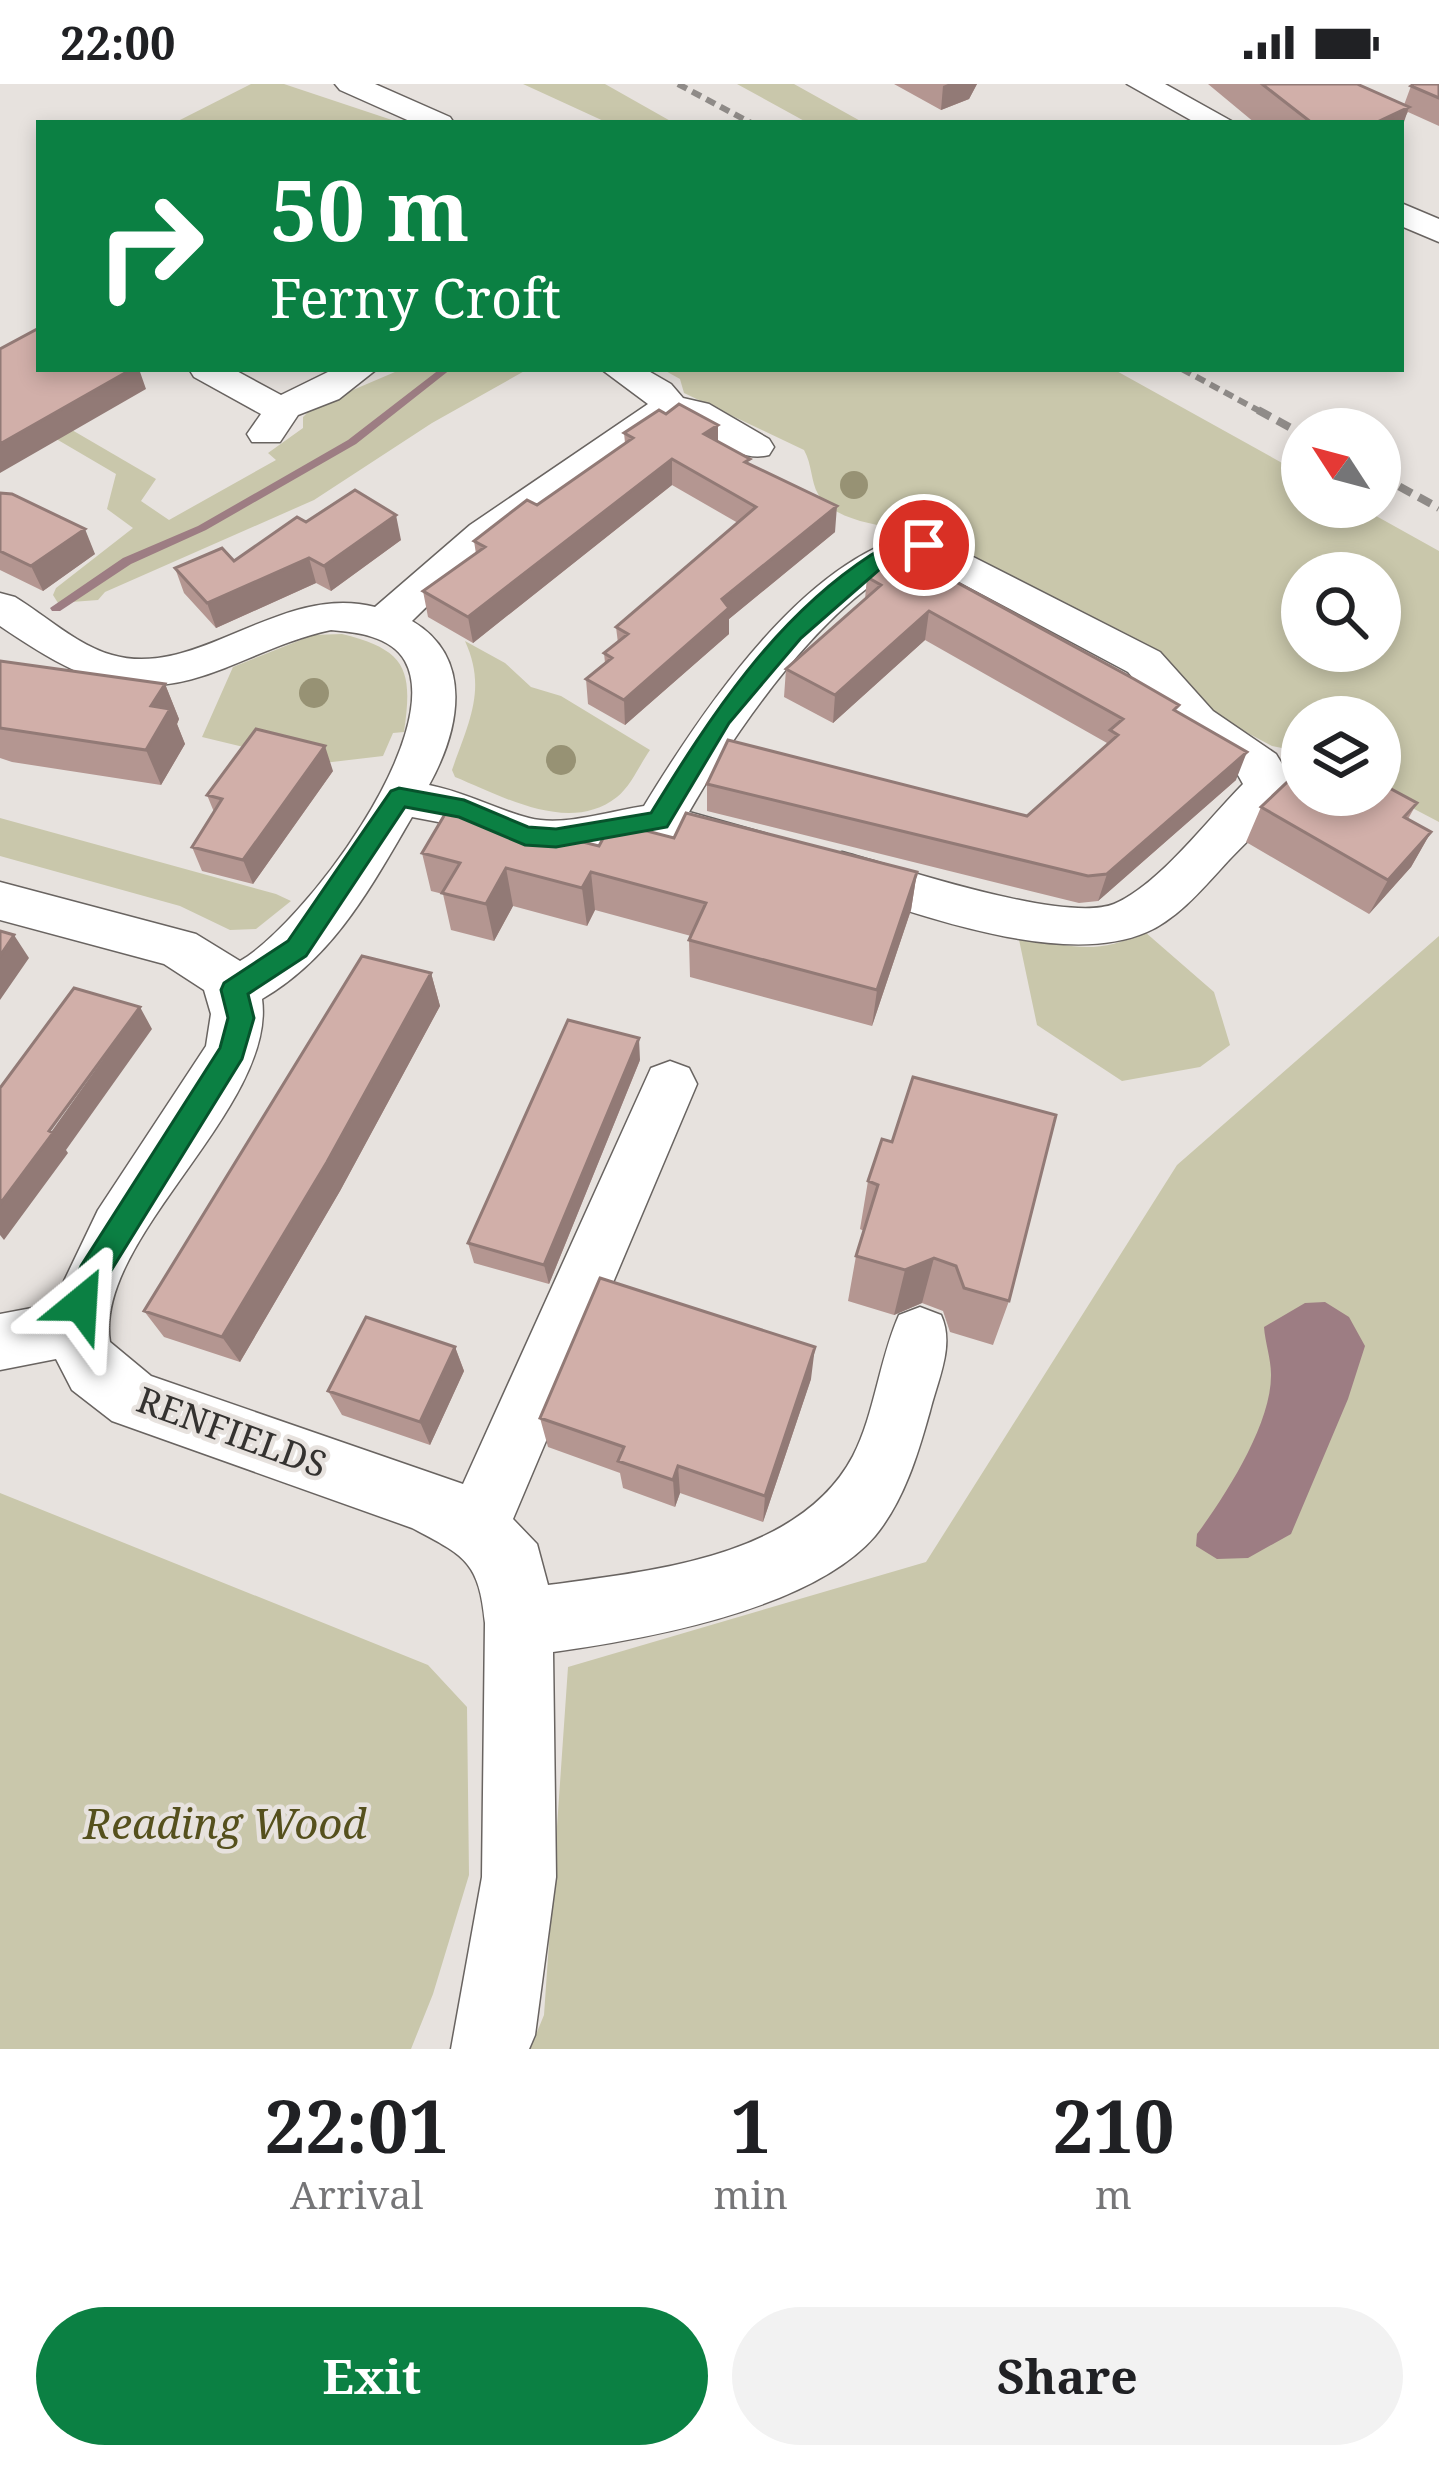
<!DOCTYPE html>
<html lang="en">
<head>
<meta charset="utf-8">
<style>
	body { margin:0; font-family:"Noto Serif",serif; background:#f2f2f2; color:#202124; height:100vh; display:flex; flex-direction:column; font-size:45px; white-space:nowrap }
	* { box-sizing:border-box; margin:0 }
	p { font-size:39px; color:#757577 }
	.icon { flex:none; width:66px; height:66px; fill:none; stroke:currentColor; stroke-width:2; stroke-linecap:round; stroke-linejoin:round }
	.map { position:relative; height:1965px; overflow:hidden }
	.sheet { display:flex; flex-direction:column; background:#fff; flex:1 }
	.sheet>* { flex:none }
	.guide { position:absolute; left:36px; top:36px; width:1368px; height:252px; border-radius:0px; box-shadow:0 6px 18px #0003; background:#0b8043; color:#fff; overflow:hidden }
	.needle { width:78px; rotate:306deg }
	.tools { position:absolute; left:1281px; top:324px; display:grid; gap:24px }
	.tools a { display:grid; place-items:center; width:120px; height:120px; border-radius:50%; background:#fff; box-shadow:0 6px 18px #0003; font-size:60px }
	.pin { position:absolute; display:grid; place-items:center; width:102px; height:102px; color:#fff; margin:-51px; border:6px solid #fff; border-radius:50%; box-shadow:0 3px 12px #0007 }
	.me { position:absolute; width:132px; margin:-66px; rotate:27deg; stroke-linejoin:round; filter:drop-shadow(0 0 9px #0008) }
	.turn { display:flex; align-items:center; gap:42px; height:252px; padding:0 36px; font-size:54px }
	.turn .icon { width:156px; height:156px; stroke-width:2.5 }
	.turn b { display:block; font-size:84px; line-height:102px }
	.eta { display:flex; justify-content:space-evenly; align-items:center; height:204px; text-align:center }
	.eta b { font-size:72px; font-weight:700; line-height:84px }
	.action { display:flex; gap:24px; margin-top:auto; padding:24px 36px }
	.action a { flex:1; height:138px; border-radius:72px; background:#0b8043; color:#fff; font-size:48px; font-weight:700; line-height:138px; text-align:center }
	.action a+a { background:#f2f2f2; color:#202124 }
	.status { display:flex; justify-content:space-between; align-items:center; height:84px; padding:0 60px; background:#fff; direction:ltr }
	.status svg { height:33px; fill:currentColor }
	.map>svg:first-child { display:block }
	.green { fill:#c9c7ab; fill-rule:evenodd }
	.water { fill:#9d7d83 }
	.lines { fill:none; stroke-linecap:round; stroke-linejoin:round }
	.stream { fill:#9d7d83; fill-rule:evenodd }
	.minor-casing { stroke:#696461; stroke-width:3 }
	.minor { fill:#fff; fill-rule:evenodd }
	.rail-far1 { stroke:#8f8b88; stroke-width:6; stroke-dasharray:10 6; stroke-linecap:butt }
	.rail { stroke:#8f8b88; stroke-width:8; stroke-dasharray:14 8; stroke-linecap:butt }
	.tree { fill:#979274 }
	.wall { fill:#b49691 }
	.shaded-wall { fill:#927a76 }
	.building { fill:#d1afa9; stroke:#927a76; stroke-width:3 }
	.route { fill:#0b8043; stroke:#07532c; stroke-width:3 }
	.labels { text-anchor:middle; stroke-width:9; stroke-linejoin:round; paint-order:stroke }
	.street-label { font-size:36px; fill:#343230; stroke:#e7e2de }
	.near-park-label { font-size:42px; font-style:italic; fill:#55501d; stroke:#e7e2de }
</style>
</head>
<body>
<div class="status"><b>22:00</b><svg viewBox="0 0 49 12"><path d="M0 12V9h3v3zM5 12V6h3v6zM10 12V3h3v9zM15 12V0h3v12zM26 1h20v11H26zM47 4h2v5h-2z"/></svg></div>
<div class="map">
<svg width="1439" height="1965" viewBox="0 0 1439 1965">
	<rect width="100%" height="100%" fill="#e7e2de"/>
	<path class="green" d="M251,0H284L401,39H174Z
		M523,0H605L674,39H608Z
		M737,0H794L864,39H808Z
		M402,285H528L432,339L314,416L105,508L98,516L58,519L53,511L56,504L133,444L107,425L116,390L0,322V304L156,395L141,417L169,436L276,376L268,369L303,344V333L313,323Z
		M662,285H1113L1302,390V423H1360L1439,467V738L1380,707V633H1302V668L1272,662L1208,628L1168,577L980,476C973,471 966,463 958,459C922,440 841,449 818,410C811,398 812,380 804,366L684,309L680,295ZM1302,489H1380V567H1302Z
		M342,550C407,566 413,586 404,648L393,649L383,672L315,680L202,653L233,583L313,551Z
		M465,557L505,579L531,603L561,612L650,666C640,680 631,702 617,713C569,751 502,712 455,693L452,686C469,637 487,605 465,557Z
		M0,734L276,810L291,817L256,845L230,846L180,822L0,772Z
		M1145,848L1214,908L1230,961L1200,983L1122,997L1037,941L1018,851C1069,863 1096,872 1145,848Z
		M1439,852V1965H530L544,1931L568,1583L926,1478L1177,1081Z
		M0,1409L428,1581L467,1623L469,1791L433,1910L411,1965H0Z"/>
	<path class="water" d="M1325,1218L1349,1233L1365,1262L1348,1315L1291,1450L1248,1474L1217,1475L1196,1462L1197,1450C1226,1411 1272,1339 1271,1290C1271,1275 1265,1258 1264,1243L1305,1219Z"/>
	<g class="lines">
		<path class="stream" d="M440,285H451L356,360L206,446L131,480L60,527H52L50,524L123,474L198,442L348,356Z"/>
		<g class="minor-casing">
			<path id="minor" d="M335,0H375L450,33L454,39H414L340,6Z
				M1127,0H1165L1235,39H1196Z
				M1401,119L1439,135V158L1401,142Z
				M189,285H233L281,311L334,285H377L339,315L298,331L280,358H252L247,350L261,330L194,293Z
				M601,285H645L671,300L683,314L709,320L769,355L774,363L769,371C734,380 708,345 676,335C584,397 491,458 412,537C475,574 459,647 429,701C465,708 495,725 529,734C564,743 609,727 644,722C702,627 807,468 924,448L1160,568L1213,627L1276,670L1290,693V706C1275,732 1250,754 1229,776C1206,801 1179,834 1147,848C1061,886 910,827 825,800L817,787L825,774L842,768C898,783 1064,840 1114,820C1159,801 1208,735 1243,700L1234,684L1180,649L1128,588L916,475C827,512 736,646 689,728L767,750L774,763L767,776L750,781L659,755L556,772L525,770L454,741L412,733C371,803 334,873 262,915C277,1023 93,1155 110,1258L151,1292L463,1400L651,984L670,977L689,984L697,1000L513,1435L537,1460L548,1501C650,1487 799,1474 853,1372C875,1329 879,1276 899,1231L920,1223L941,1231C955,1261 938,1295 930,1327C918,1370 904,1417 875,1452C811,1526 646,1555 553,1568L556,1793L535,1951L529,1965H451L482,1793L485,1539C479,1477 465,1472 412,1444L112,1337L72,1306L56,1275L0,1286V1230L53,1220L98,1126L206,962L211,930L204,906L164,880L0,836V798L196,850L240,877C303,841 446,651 405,577C391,552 356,548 331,546C294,554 260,570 225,584C129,622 80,596 0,542V509L15,513C46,532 77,561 112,571C198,596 281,498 375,523L470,441L648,320Z"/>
		</g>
		<use href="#minor" class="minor"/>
		<path class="rail-far1" d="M678,0L751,39
			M1182,285L1263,329"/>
		<path class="rail" d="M1258,326L1302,350
			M1380,392L1439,424"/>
	</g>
	<g class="tree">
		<circle cx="854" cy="401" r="14"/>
		<circle cx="314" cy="609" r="15"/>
		<circle cx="561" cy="676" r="15"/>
	</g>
	<path class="wall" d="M894,0H977L969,15L941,26Z
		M1208,0H1357L1404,21L1411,2L1439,0V42L1408,28L1401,39H1255Z
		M666,330L718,341V358L835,448L729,535V550L625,641L588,620L586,595L605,579L604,569L618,559L616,543L738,439L672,401L473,559L428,533L423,507L476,470L474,457L537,421L625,359L624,349Z
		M0,409L95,470L43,507L0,486Z
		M306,438L401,456L331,507L316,499L216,544L184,509L175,484L234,477Z
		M867,493L1177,627L1236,696L1098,817L1079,819L707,727V700L1027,732L1106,661L1107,659L925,556L833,639L784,613L786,585L865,515Z
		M0,577L165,600L179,635L177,640L185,660L161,701L12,678L0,674Z
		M333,687L253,800L202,787L192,763L214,728L207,711Z
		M1417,719L1408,735L1431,748L1411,783L1369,830L1246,758L1261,723Z
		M674,754L917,788L911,826L872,942L690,893L689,856L691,852L595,826L587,842L513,822L494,857L451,846L443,810L431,807L422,769L599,762Z
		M431,889L440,922L340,1107L240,1278L164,1253L144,1227Z
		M640,976L549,1200L474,1179L468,1159Z
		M882,1055L1009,1217L993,1261L950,1248L943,1227L922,1219L894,1231L848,1217L856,1172L864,1147L860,1145L868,1097Z
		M455,1263L464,1287L430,1361L342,1331L328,1307Z
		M811,1295L763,1438L680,1409L675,1423L623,1404L620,1389L548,1363L540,1334Z"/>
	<path class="shaded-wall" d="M948,0H977L969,15L941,26L943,2Z
		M1409,23L1401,47V39H1375Z
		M132,285H139L146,305L0,389V360Z
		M718,341V367L704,350Z
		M672,375V401L473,559L468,533Z
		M837,422L835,448L729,535V550L625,641L624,616L722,515Z
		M396,431L401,456L331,507L324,482Z
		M85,445L95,470L43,507L31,482Z
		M309,474L316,499L216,544L207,519Z
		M929,527L925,556L833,639L835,611Z
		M165,600L179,635L177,640L185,660L161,701L146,666L151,622Z
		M325,662L333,687L253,800L243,776Z
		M1247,668L1236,696L1098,817L1107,790Z
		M1431,748L1411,783L1369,830L1388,796Z
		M506,784L513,822L494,857L486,820Z
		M591,788L595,826L587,842L582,804Z
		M917,788L911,826L872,942L877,906Z
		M14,851L29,874L0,916V872Z
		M431,889L440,922L340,1107L240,1278L222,1253Z
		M140,923L152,945L66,1066L68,1069L4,1156L0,1151V1120Z
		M639,954L640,976L549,1200L544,1181Z
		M934,1174L922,1219L894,1231L905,1186Z
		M455,1263L464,1287L430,1361L420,1338Z
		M815,1263L811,1295L763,1438L765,1412Z
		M678,1382L680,1409L675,1423L673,1396Z"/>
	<path class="building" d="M1262,0H1357L1409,23L1375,39H1312Z
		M1414,0H1439V14L1411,2Z
		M39,244V285H132L0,360V265Z
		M679,320L718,341L704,350L750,375L745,378L837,422L722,515L729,524L624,616L586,595L612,574L604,569L628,550L616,543L756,423L672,375L468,533L423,507L485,463L474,457L527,416L537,421L633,354L624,349L659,326L666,330Z
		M355,406L396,431L324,482L309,474L207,519L175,484L222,464L234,477L297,433L306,438Z
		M0,409L12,410L85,445L31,482L0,467Z
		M901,468L1134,595L1179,621L1174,626L1247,668L1107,790L1088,792L707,700L728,656L1027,732L1118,651L1110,646L1123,635L929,527L835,611L786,585L881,501L867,493Z
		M0,577L165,600L151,622L170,625L146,666L0,644Z
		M256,645L325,662L243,776L192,763L222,715L207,711Z
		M1302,684V711H1380V699L1417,719L1404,733L1431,748L1388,796L1261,723Z
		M448,725L599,762L612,738L674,754L686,729L917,788L877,906L689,856L706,819L591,788L582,804L506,784L486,820L442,809L460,779L422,769Z
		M0,847L14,851L0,872Z
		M362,872L431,889L327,1078L222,1253L144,1227Z
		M74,904L140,923L49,1047L53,1049L0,1120V1004Z
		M568,936L639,954L544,1181L468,1159Z
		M913,993L1056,1031L1009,1217L964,1204L956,1182L934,1174L905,1186L856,1172L878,1101L868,1097L882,1055L892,1058Z
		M600,1194L815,1263L765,1412L678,1382L673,1396L618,1377L624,1363L540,1334Z
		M366,1233L455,1263L420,1338L328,1307Z"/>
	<path class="route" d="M924,455L934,461L931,466L889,477L801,554L729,639L667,743L556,763L525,761L459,733L405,723L306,872L248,910L254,934L242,975L104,1198L91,1230L81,1234L70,1230L66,1220L81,1182L220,964L228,934L221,906L224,899L288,857L391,707L399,704L464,716L528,743L556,745L651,729C710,633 774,534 871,471C885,462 907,459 924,455Z"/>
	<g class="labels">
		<g class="street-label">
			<text transform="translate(232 1348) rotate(20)" y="13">RENFIELDS</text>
		</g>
		<g class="near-park-label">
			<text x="225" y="1755">Reading Wood</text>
		</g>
	</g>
</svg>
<div class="tools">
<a><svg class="needle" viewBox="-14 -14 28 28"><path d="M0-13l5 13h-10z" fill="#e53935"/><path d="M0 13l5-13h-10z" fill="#757577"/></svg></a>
<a><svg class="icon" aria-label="search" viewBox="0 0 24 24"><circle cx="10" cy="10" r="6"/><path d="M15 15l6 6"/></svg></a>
<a><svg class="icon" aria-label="layers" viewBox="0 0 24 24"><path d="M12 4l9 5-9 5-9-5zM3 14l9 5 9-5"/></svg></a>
</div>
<div class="pin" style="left:924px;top:461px;background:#d93025"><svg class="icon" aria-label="arrive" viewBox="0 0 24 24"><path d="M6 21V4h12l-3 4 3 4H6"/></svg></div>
<svg class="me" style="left:81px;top:1220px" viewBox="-20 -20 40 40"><path d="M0-17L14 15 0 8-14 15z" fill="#0b8043" stroke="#fff" stroke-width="4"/></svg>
<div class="guide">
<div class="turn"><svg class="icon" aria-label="right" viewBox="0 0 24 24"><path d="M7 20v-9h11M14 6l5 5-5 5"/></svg><div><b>50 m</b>Ferny Croft</div></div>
</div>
</div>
<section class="sheet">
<div class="eta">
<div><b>22:01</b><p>Arrival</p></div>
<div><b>1</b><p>min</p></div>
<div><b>210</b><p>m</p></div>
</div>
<div class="action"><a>Exit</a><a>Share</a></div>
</section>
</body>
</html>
